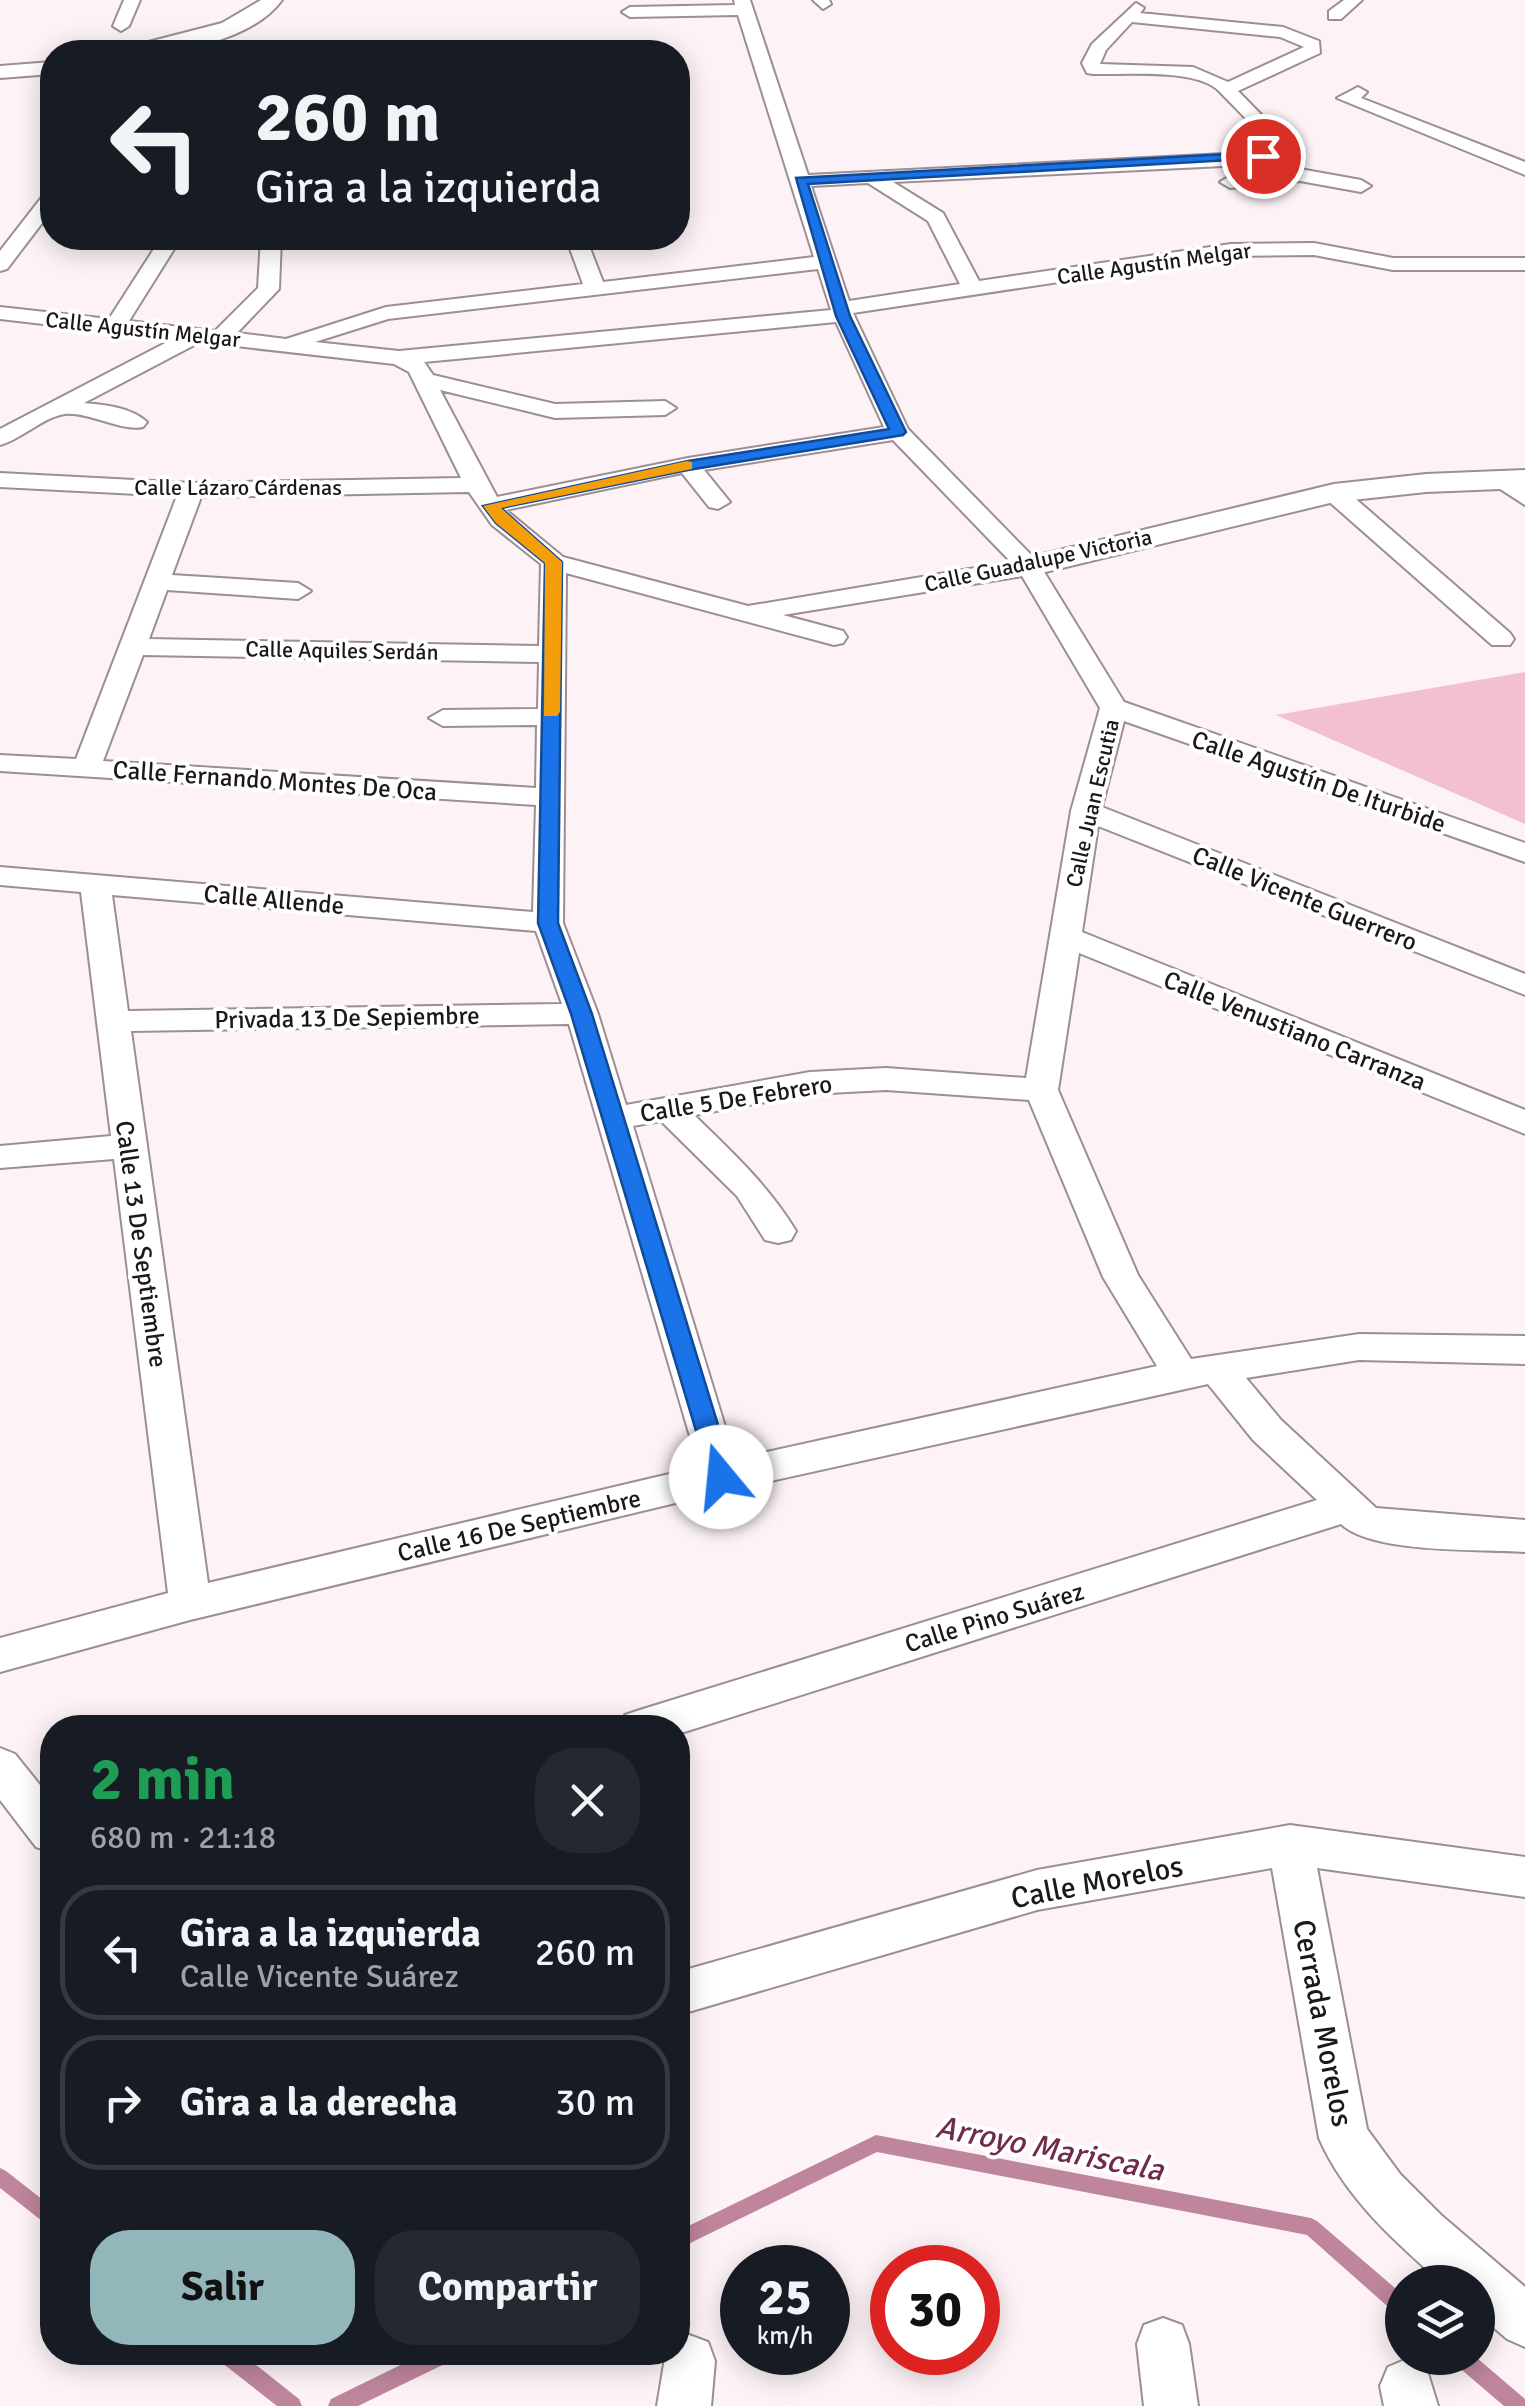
<!DOCTYPE html>
<html lang="es">
<head>
<meta charset="utf-8">
<style>
	body { margin:0; font-family:Signika,sans-serif; background:#242831; color:#f1f3f6; height:100vh; display:flex; flex-direction:column; font-size:38px; white-space:nowrap }
	* { box-sizing:border-box; margin:0 }
	p { font-size:32px; color:#9ea1a6 }
	.icon { flex:none; width:55px; height:55px; fill:none; stroke:currentColor; stroke-width:2; stroke-linecap:round; stroke-linejoin:round }
	.map { position:relative; flex:1; overflow:hidden }
	.panel { position:absolute; left:40px; top:1715px; width:650px; height:650px; display:flex; flex-direction:column; background:#171b24; border-radius:40px; box-shadow:0 5px 25px #0003 }
	.panel>* { flex:none }
	.guide { position:absolute; left:40px; top:40px; width:650px; height:210px; border-radius:40px; box-shadow:0 5px 25px #0003; background:#171b24; color:#f1f3f6; overflow:hidden }
	.tools { position:absolute; left:1385px; top:2265px; display:grid; gap:20px }
	.tools a { display:grid; place-items:center; width:110px; height:110px; border-radius:50%; background:#171b24; box-shadow:0 5px 25px #0003; font-size:50px }
	.speed { position:absolute; left:720px; top:2245px; display:flex; gap:20px; font-size:50px; font-weight:700; text-align:center }
	.speed>* { display:grid; place-content:center; width:130px; height:130px; border-radius:50%; background:#171b24; box-shadow:0 5px 25px #0003; line-height:1 }
	.speed small { font-size:25px; font-weight:400 }
	.speed .limit { border:15px solid #d22; background:#fff; color:#111 }
	.pin { position:absolute; display:grid; place-items:center; width:85px; height:85px; color:#fff; margin:-42px; border:5px solid #fff; border-radius:50%; box-shadow:0 2px 10px #0007 }
	.me { position:absolute; width:110px; margin:-55px; rotate:343deg; stroke-linejoin:round; filter:drop-shadow(0 0 8px #0008) }
	.turn { display:flex; align-items:center; gap:35px; height:210px; padding:0 50px; font-size:45px }
	.turn .icon { width:130px; height:130px; stroke-width:2.5 }
	.turn b { display:block; font-size:70px; line-height:85px }
	.round { display:grid; place-items:center; flex:none; width:105px; height:105px; border-radius:40px; background:#242831 }
	.head { display:flex; align-items:center; justify-content:space-between; height:170px; padding:0 50px }
	h1 { font-size:60px; font-weight:700; line-height:75px; color:#1e9e55 }
	.button { display:flex; gap:20px; margin-top:auto; padding:20px 50px }
	.button a { flex:1; height:115px; border-radius:40px; background:#93b6ba; color:#111; font-size:40px; font-weight:700; line-height:115px; text-align:center }
	.button a+a { background:#242831; color:#f1f3f6 }
	ul { padding:0; list-style:none }
	li { display:flex; align-items:center; gap:30px; height:135px; margin:0 20px 15px; padding:0 30px; border:5px solid #363941; border-radius:40px }
	li div { flex:1 }
	li b { display:block; font-size:38px }
	li em { font-style:normal }
	.map>svg:first-child { display:block }
	.green { fill:#f2bfd3 }
	.lines { fill:none; stroke-linecap:round; stroke-linejoin:round }
	.stream { fill:#be859c; fill-rule:evenodd }
	.minor-casing { stroke:#9c8e93; stroke-width:4 }
	.tertiary-casing { stroke:#9c8e93; stroke-width:4 }
	.minor { fill:#fff; fill-rule:evenodd }
	.tertiary { fill:#fff; fill-rule:evenodd }
	.route { fill:#1a73e8; stroke:#114b97; stroke-width:2.5 }
	.slow { fill:#f59e0b }
	.labels { text-anchor:middle; stroke-width:8; stroke-linejoin:round; paint-order:stroke }
	.far-street-label { font-size:22px; fill:#1c1719; stroke:#fff }
	.street-label { font-size:25px; fill:#1c1719; stroke:#fff }
	.near-street-label { font-size:30px; fill:#1c1719; stroke:#fff }
	.near-water-label { font-size:32px; font-style:italic; fill:#702a4b; stroke:#fff }
</style>
</head>
<body>
<div class="map">
<svg width="1525" height="2406" viewBox="0 0 1525 2406">
	<rect width="100%" height="100%" fill="#fdf3f7"/>
	<path class="green" d="M1525,672V824L1276,715Z"/>
	<g class="lines">
		<path class="stream" d="M876,2135L1311,2218L1317,2221L1402,2294V2315L1395,2313L1307,2235L877,2152L678,2249V2231Z
			M0,2168L6,2171L52,2207V2227L46,2224L0,2188Z
			M215,2352H240L299,2399L302,2406H277L217,2359Z
			M427,2352H457L455,2359L358,2406H328L331,2399Z
			M1454,2358H1477L1525,2399V2406H1504L1456,2365Z"/>
		<g class="minor-casing">
			<path id="minor" d="M124,0H140L129,26L121,31L113,26Z
				M734,0H750L808,175L1244,153L1269,147L1270,142C1252,126 1235,107 1219,91C1196,68 1125,75 1093,74L1087,73L1082,63L1092,44L1136,3L1144,8L1140,13L1283,27L1319,41L1320,53L1238,91L1290,144L1283,155L1244,165L893,182L943,213L979,281L1231,244L1314,243L1393,258H1525V270H1393L1314,255L1231,256L853,313L908,429L1038,562L1124,702L1525,843V862L1124,721L1102,807L1525,974V995L1098,826L1082,932L1525,1110V1134L1079,953L1058,1090L1138,1275L1191,1359L1359,1334L1525,1336V1364L1359,1360L1246,1378L1281,1420L1376,1508L1525,1520V1552C1480,1549 1373,1554 1341,1524L678,1734V1728H619L625,1715L640,1710L1317,1500L1253,1440L1208,1384L721,1492L190,1620L0,1672V1638L168,1593L114,1159L0,1168V1146L111,1136L81,892L0,885V867L533,912L536,805L0,771V755L76,759L177,496L0,487V473L192,483L461,478L409,372L394,364L200,342L84,403C106,405 130,407 147,422L143,427C122,432 90,412 65,414C43,417 22,439 0,445V429L173,339L0,319V307L109,319L161,238H181L129,321L215,331L258,288L261,238H281L279,289L237,333L286,339L386,307L583,284L566,238H586L603,282L814,257L738,15L630,17L622,12L630,7L735,5ZM1132,22L1280,37L1304,47L1228,82L1193,67L1100,64L1106,50ZM868,183L928,221L960,284L849,301L811,186ZM818,269L831,310L399,351L315,342L388,319ZM836,322L884,427L688,458L497,497L440,390L555,418L665,415L676,408L665,401L555,404L433,375L424,362ZM893,440L1011,562L748,606L563,557L506,510L682,473L709,507L718,509L730,502L704,470ZM469,492L492,525L541,564L539,646L149,639L167,590L298,599L311,591L298,583L172,575L201,497ZM566,573L834,645L843,643L847,637L843,631L783,615L1022,576L1100,708L1071,811L1026,1078L886,1068L810,1072L626,1105L598,1014L563,923ZM143,655L539,662L538,709L443,710L429,718L443,726L537,725L536,788L103,761ZM112,895L536,931L562,1004L128,1011ZM569,1024L699,1467L208,1583L131,1031ZM886,1090L1029,1100L1103,1277L1157,1366L735,1459L633,1126L661,1121L737,1196L765,1240L778,1243L791,1240L796,1231C768,1185 732,1152 694,1115L810,1094Z
				M813,0H829L831,4L823,9Z
				M1344,0H1362L1341,19H1329V11Z
				M1358,87L1367,92L1361,98L1525,162V175L1337,98Z
				M1300,169L1361,180L1371,186L1361,192L1300,181L1230,188L1220,182L1230,176Z
				M52,191V210L7,269L0,271V251L45,193Z
				M1502,473L1525,486V505L1494,485L1490,480Z
				M1334,486L1343,488L1510,633L1514,639L1510,645H1492L1325,498L1322,493Z
				M0,1748L15,1754L52,1800V1852L36,1847L0,1800Z
				M1290,1825L1525,1857V1897L1317,1868L1367,2129L1400,2174L1441,2215L1525,2287V2347L1507,2339L1478,2314V2282H1441C1394,2241 1344,2196 1319,2138L1272,1868L1037,1910L678,2015V1972L1037,1870Z
				M1163,2318L1182,2325L1189,2344L1198,2406H1144L1137,2344L1144,2325Z
				M689,2335L708,2342L715,2361L711,2406H657L666,2352H678V2339Z
				M1407,2359L1426,2367L1438,2406H1384L1380,2386L1388,2367Z"/>
		</g>
		<g class="tertiary-casing">
			<path id="tertiary" d="M261,0H282C250,43 171,55 121,52L125,48L222,23Z
				M52,62V74L0,78V66Z
				M1525,470V488L1426,492L1334,502L1029,576L1018,574L1014,567L1018,560L1334,484L1426,474Z"/>
		</g>
		<use href="#minor" class="minor"/>
		<use href="#tertiary" class="tertiary"/>
	</g>
	<path class="route" d="M1263,152L1267,158L808,184L850,316L906,432L903,435L688,470L501,508L562,562L558,923L592,1014L734,1477L730,1484H712L571,1014L538,923L545,563L496,523L483,506L688,461L889,429L836,316L796,178Z"/>
	<path class="slow" d="M687,461L692,462V469L501,508L562,562L560,712L557,716H544L545,563L496,523L483,506Z"/>
	<g class="labels">
		<g class="far-street-label">
			<text transform="translate(1154 263) rotate(-8)" y="8">Calle Agustín Melgar</text>
			<text transform="translate(143 329) rotate(6)" y="8">Calle Agustín Melgar</text>
			<text x="238" y="495">Calle Lázaro Cárdenas</text>
			<text transform="translate(1038 560) rotate(-12)" y="8">Calle Guadalupe Victoria</text>
			<text transform="translate(342 650) rotate(1)" y="8">Calle Aquiles Serdán</text>
			<text transform="translate(1092 803) rotate(-77)" y="8">Calle Juan Escutia</text>
		</g>
		<g class="street-label">
			<text transform="translate(275 780) rotate(4)" y="9">Calle Fernando Montes De Oca</text>
			<text transform="translate(1319 781) rotate(19)" y="9">Calle Agustín De Iturbide</text>
			<text transform="translate(1305 898) rotate(22)" y="9">Calle Vicente Guerrero</text>
			<text transform="translate(274 899) rotate(5)" y="9">Calle Allende</text>
			<text transform="translate(347 1017) rotate(-1)" y="9">Privada 13 De Sepiembre</text>
			<text transform="translate(1295 1030) rotate(22)" y="9">Calle Venustiano Carranza</text>
			<text transform="translate(736 1098) rotate(-9)" y="9">Calle 5 De Febrero</text>
			<text transform="translate(142 1244) rotate(82)" y="9">Calle 13 De Septiembre</text>
			<text transform="translate(519 1525) rotate(-13)" y="9">Calle 16 De Septiembre</text>
			<text transform="translate(994 1617) rotate(-17)" y="9">Calle Pino Suárez</text>
		</g>
		<g class="near-street-label">
			<text transform="translate(1097 1882) rotate(-11)" y="10">Calle Morelos</text>
			<text transform="translate(1323 2023) rotate(79)" y="10">Cerrada Morelos</text>
		</g>
		<g class="near-water-label">
			<text transform="translate(1050 2148) rotate(11)" y="11">Arroyo Mariscala</text>
		</g>
	</g>
</svg>
<div class="tools">
<a><svg class="icon" aria-label="layers" viewBox="0 0 24 24"><path d="M12 4l9 5-9 5-9-5zM3 14l9 5 9-5"/></svg></a>
</div>
<div class="speed"><div>25<small>km/h</small></div><div class="limit">30</div></div>
<div class="pin" style="left:1263px;top:156px;background:#d93025"><svg class="icon" aria-label="arrive" viewBox="0 0 24 24"><path d="M6 21V4h12l-3 4 3 4H6"/></svg></div>
<svg class="me" style="left:721px;top:1477px" viewBox="-20 -20 40 40"><circle r="19" fill="#fff"/><path d="M0-13L10 11 0 6-10 11z" fill="#1a73e8"/></svg>
<div class="guide">
<div class="turn"><svg class="icon" aria-label="left" viewBox="0 0 24 24"><path d="M17 20v-9H6M10 6l-5 5 5 5"/></svg><div><b>260 m</b>Gira a la izquierda</div></div>
</div>
<section class="panel">
<div class="head"><div><h1>2 min</h1><p>680 m · 21:18</p></div><a class="round"><svg class="icon" aria-label="close" viewBox="0 0 24 24"><path d="M6 6l12 12M18 6L6 18"/></svg></a></div>
<ul>
<li><svg class="icon" aria-label="left" viewBox="0 0 24 24"><path d="M17 20v-9H6M10 6l-5 5 5 5"/></svg><div><b>Gira a la izquierda</b><p>Calle Vicente Suárez</p></div><em>260 m</em></li>
<li><svg class="icon" aria-label="right" viewBox="0 0 24 24"><path d="M7 20v-9h11M14 6l5 5-5 5"/></svg><div><b>Gira a la derecha</b></div><em>30 m</em></li>
</ul>
<div class="button"><a>Salir</a><a>Compartir</a></div>
</section>
</div>
</body>
</html>
